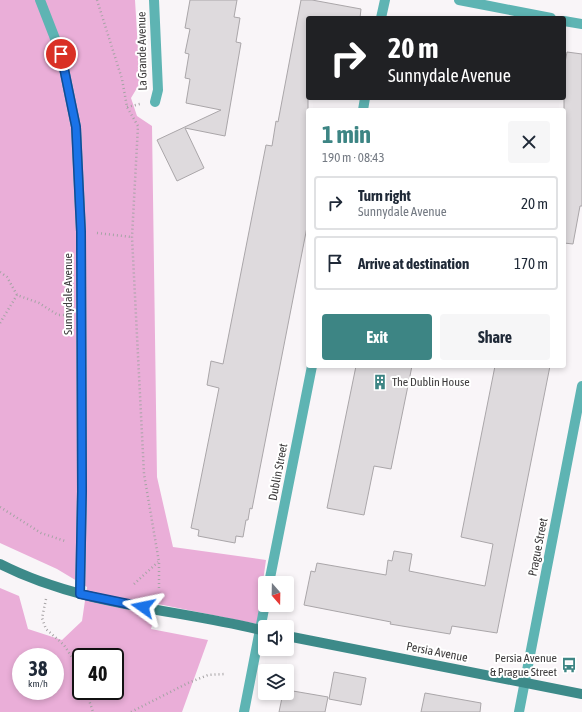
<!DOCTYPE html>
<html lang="en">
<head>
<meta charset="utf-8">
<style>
	body { margin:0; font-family:"Asap Condensed",sans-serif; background:#f6f6f7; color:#1f2937; height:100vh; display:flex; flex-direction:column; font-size:15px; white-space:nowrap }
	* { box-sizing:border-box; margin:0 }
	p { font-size:13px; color:#747a83 }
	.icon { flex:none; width:22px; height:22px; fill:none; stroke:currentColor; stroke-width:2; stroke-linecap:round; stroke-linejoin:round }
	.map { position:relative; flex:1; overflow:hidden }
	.panel { position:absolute; left:306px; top:108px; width:260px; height:260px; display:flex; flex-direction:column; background:#fff; border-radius:4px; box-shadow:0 2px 6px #0003 }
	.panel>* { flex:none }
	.top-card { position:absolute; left:306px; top:16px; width:260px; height:84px; border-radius:4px; box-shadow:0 2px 6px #0003; background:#202124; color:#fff; overflow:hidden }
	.needle { width:26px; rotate:160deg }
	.controls { position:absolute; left:258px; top:576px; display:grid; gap:8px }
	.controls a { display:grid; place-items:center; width:36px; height:36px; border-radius:4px; background:#fff; box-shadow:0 2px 6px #0003; font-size:20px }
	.speed { position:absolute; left:12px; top:648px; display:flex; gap:8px; font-size:20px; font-weight:700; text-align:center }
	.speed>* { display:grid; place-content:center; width:52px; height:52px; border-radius:50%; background:#fff; box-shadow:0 2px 6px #0003; line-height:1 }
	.speed small { font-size:10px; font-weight:400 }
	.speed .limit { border:2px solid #111; border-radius:6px; background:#fff; color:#111 }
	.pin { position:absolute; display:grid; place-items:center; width:34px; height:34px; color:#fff; margin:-17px; border:2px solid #fff; border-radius:50%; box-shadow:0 1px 4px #0007 }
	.me { position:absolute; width:44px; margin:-22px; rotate:282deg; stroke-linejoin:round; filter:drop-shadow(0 0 3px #0008) }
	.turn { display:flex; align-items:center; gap:14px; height:84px; padding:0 16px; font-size:18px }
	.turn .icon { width:52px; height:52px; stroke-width:2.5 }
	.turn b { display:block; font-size:28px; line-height:34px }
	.round { display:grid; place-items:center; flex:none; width:42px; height:42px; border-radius:4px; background:#f6f6f7 }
	.headline { display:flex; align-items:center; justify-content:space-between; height:68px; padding:0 16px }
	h1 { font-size:24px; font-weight:700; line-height:30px; color:#3d8584 }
	.button { display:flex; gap:8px; margin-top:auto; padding:8px 16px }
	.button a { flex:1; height:46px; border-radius:4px; background:#3d8584; color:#fff; font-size:16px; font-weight:700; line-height:46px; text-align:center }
	.button a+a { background:#f6f6f7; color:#1f2937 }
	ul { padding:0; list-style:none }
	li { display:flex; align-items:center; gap:12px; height:54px; margin:0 8px 6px; padding:0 8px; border:2px solid #e0e1e3; border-radius:4px }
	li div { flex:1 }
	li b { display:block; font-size:15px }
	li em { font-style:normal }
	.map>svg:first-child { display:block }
	.green { fill:#eaaed8; fill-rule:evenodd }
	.building { fill:#dedadd; stroke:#aaa6a9 }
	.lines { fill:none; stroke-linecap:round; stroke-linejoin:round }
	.path { stroke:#a6a3a5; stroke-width:2.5; stroke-dasharray:1 3; stroke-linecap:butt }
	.street { stroke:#5eb4b3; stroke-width:10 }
	.secondary { stroke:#3d8a89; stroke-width:10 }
	.route-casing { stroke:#114b97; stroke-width:10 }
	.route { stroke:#1a73e8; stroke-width:7 }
	.labels { text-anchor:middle; stroke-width:4; stroke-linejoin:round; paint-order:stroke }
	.street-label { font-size:12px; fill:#3d3b3c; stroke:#fff }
	.poi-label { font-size:12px; fill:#3d3b3c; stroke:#fff; text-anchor:start }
</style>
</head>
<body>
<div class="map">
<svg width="582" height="712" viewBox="0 0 582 712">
	<rect width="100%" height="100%" fill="#f9f5f8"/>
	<path class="green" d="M0,0H135L140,83L131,98L137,116L152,126L157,477L173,547L266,560L257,624L158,604L151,629L208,640L182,712H0V588L19,596L28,629L62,640L82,621L87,587L57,569L0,543ZM21,657H55V691H21ZM81,657H115V691H81Z"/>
	<path class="building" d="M190,0H237L234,17L240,18L236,42L241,43L225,136L185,128L204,168L177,181L157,140L221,110L186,103L190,79L185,78L189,54L185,53L190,29L185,28Z
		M301,0H312L361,9L360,18H308V222L252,509L250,508L248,520H246L243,537L236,536L235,543L198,536L199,530L191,528L219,388L207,385L211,361L223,364L266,145L272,146L276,121L278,122Z
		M567,52L582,54V206H580L573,244L564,243V68Z
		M356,366H412L391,469L374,466L364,515L327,508Z
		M495,366H550L497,633L452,626L450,634L390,624L391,622L304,605L311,571L315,572L317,563L386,575L388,560L392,561L394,551L412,554L409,571L485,586L493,544L461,537Z
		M334,672L366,678L361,705L329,699Z
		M287,690L328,697L325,712H279L283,693H287Z
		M425,693L481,703L480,712H421Z"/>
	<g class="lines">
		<path class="path" d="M97,0L122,79L127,107L138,126L132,237L144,474L159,562V588
			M127,107L140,104
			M97,233L132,237
			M0,272L7,277L17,295L39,303L58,315H65
			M0,323L17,295
			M0,507L41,533L65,541
			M134,584L158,562
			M46,599L42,618L46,629L64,645L75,662L81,677
			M86,691L93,712
			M131,712L188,683L208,675L225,674"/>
		<path class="street" d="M40,0L61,54L76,127L81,232L82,491L80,594
			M154,0L158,90L155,102
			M459,0L551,18
			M381,18L385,0
			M564,21L582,24
			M363,110L365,98
			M269,583L312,366
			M244,712L265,604
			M519,712L582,386"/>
		<path class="secondary" d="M0,564C82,606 177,609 265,631
			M287,636L582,694"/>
	</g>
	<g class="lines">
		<g class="route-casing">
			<path id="route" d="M61,54L76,127L81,232L82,491L80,594L143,607"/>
		</g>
		<use href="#route" class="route"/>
	</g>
	<defs>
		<g id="building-bare" transform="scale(1.2)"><path d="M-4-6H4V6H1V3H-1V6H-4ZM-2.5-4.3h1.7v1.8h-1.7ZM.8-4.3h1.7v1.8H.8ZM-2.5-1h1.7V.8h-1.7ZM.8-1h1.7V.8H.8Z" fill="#3d8584" stroke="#fff" stroke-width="2.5" paint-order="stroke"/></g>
		<g id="bus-bare" transform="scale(1.2)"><path d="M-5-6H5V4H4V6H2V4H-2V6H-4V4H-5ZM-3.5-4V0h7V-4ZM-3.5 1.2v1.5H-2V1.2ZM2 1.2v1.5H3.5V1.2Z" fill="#3d8584" stroke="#fff" stroke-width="2.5" paint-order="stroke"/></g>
	</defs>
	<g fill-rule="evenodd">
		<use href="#building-bare" x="380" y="382"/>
		<use href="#bus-bare" x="569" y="665"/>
	</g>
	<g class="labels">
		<g class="street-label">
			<text transform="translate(142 51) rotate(-91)" y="4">La Grande Avenue</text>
			<text transform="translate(68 294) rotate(-90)" y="4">Sunnydale Avenue</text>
			<text transform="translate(278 472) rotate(-79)" y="4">Dublin Street</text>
			<text transform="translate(538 547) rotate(-79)" y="4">Prague Street</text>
			<text transform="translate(437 652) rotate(11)" y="4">Persia Avenue</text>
		</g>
		<g class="poi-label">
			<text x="392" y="386">The Dublin House</text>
			<text x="557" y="662" text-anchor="end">Persia Avenue<tspan x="557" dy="14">&amp; Prague Street</tspan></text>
		</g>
	</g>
</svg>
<div class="controls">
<a><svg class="needle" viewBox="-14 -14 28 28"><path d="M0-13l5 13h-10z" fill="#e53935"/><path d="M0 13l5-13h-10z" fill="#747a83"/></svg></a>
<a><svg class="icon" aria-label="sound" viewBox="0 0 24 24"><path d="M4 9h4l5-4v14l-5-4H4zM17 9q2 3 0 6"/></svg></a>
<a><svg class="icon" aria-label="layers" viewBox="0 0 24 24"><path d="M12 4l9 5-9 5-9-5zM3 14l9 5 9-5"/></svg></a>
</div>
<div class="speed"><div>38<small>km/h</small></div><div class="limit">40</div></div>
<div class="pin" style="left:61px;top:54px;background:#d93025"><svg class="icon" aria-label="arrive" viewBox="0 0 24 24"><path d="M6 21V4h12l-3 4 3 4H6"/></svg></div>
<svg class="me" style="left:143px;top:607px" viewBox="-20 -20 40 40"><path d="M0-17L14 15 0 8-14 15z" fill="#1a73e8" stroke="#fff" stroke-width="4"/></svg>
<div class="top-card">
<div class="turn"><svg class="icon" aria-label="right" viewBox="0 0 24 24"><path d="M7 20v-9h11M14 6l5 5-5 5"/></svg><div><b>20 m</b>Sunnydale Avenue</div></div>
</div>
<section class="panel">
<div class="headline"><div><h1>1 min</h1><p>190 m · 08:43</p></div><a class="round"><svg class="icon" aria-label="close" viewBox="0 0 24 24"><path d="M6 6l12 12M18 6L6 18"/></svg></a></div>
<ul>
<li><svg class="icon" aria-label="right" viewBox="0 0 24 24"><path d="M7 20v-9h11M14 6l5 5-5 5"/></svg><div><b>Turn right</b><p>Sunnydale Avenue</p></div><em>20 m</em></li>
<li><svg class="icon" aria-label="arrive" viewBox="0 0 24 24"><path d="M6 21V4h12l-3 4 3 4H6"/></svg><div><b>Arrive at destination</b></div><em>170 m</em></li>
</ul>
<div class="button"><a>Exit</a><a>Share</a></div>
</section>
</div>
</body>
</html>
